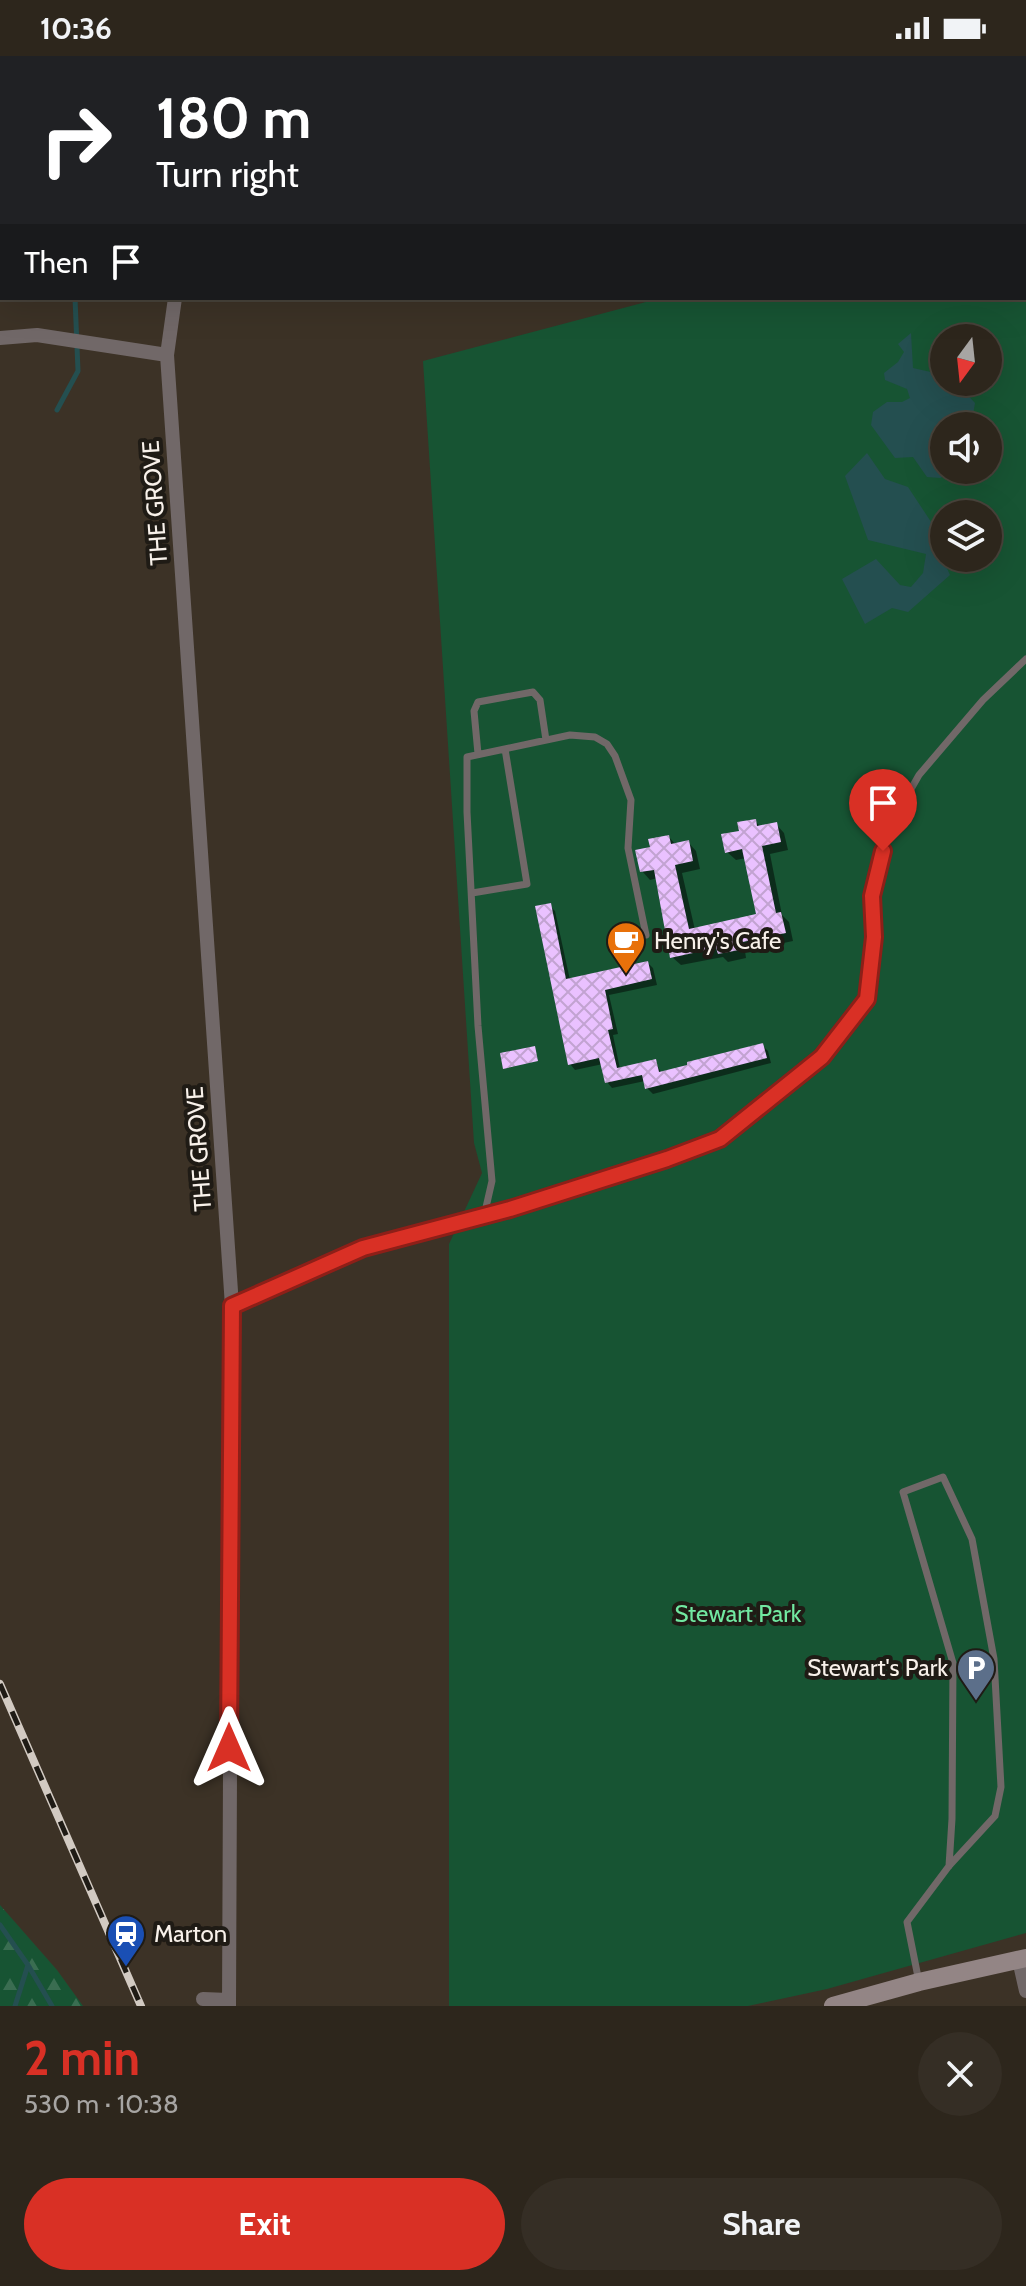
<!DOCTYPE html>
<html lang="en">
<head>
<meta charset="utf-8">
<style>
	body { margin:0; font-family:Cabin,sans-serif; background:#352e25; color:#f1f3f6; height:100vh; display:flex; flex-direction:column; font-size:30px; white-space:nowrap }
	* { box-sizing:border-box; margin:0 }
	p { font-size:26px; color:#a7a5a3 }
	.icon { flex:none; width:44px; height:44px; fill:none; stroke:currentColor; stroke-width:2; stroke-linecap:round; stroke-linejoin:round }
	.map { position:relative; height:1950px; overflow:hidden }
	.drawer { display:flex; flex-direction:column; background:#2d261c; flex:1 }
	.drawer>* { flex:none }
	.hud { position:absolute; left:0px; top:0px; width:1026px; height:244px; box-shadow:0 8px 32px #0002,0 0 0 2px #48433b; background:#202124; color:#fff; overflow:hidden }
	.needle { width:52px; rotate:195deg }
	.fabs { position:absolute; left:930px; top:268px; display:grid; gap:16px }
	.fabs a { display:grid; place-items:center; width:72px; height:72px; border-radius:50%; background:#2d261c; box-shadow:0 8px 32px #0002,0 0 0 2px #48433b; font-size:40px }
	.pin { position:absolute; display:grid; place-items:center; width:68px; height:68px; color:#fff; margin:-82px -34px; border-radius:50% 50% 50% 0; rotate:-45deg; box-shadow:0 0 8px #0007 }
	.pin .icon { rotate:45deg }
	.me { position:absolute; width:88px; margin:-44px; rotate:0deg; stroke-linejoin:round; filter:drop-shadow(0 0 6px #0008) }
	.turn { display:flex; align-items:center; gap:28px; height:168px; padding:0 24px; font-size:36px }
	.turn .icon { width:104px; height:104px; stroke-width:2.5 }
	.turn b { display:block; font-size:56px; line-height:68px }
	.then { display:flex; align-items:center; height:76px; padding:0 24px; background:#0003; gap:16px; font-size:30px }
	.round { display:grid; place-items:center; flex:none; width:84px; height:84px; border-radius:42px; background:#352e25 }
	.summary { display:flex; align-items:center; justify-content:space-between; height:136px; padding:0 24px }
	h1 { font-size:48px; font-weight:700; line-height:60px; color:#d93025 }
	.primary-button { display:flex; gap:16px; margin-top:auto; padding:16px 24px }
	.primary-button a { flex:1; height:92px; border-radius:48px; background:#d93025; color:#fff; font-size:32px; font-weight:700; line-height:92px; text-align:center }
	.primary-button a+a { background:#352e25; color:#f1f3f6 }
	.status { display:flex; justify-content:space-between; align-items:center; height:56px; padding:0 40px; background:#2d261c; direction:ltr }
	.status svg { height:22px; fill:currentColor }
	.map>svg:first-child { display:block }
	.forest { fill:url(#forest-firs) }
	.park { fill:#175433; fill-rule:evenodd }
	.water { fill:#244f50 }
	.shadow { fill:#0007 }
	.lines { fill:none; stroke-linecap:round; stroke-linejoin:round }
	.stream { stroke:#244f50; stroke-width:5 }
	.building { fill:url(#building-cross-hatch) }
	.lane { stroke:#716868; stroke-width:7 }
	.street { stroke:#716868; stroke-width:14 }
	.secondary { stroke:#938585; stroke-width:18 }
	.rail-casing { stroke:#d2cac2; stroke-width:8 }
	.rail { stroke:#1f1b15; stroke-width:5; stroke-dasharray:15; stroke-linecap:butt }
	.route-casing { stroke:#8d1f18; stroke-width:20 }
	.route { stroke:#d93025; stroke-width:14 }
	.labels { text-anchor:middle; stroke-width:8; stroke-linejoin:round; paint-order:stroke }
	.street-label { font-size:24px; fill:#f8f1ea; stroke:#1f1b15 }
	.poi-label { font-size:24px; fill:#f8f1ea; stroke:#1f1b15; text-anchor:start }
	.park-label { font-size:24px; fill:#71e8a1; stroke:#1f1b15 }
</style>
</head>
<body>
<div class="status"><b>10:36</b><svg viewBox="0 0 49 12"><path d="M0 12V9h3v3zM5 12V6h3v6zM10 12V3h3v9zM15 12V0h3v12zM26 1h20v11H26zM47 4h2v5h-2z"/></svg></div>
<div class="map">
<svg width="1026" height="1950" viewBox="0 0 1026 1950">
	<defs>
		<pattern id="forest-firs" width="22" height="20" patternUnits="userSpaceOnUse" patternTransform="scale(2)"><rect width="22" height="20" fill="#175433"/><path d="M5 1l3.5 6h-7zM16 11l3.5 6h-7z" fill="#3a6d51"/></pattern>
		<pattern id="building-cross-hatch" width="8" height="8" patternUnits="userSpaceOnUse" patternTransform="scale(2)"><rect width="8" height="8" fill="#eac1ff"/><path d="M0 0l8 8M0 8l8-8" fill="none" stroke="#c2a3d1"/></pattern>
	</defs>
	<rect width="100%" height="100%" fill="#3c3226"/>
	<path class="forest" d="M0,1849L57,1914L83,1950H0Z"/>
	<path class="park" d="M1024,146H1026V1877L827,1933L748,1950H449V1188L482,1117L474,1087L423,305L661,242H1024ZM944,282H988V326H944ZM944,370H988V414H944ZM944,458H988V502H944Z"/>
	<path class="water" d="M911,277L913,312L944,319V326H955L975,347L971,370H944V414L957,415L940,422L927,421L913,401L895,402L871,369L873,356L887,346H902L910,342L907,333L885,324L884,317L898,306L904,296L898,288Z
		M867,397L885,423L908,431L943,484L940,497L950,519L908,556L892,552L865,568L842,523L876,503L900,529L911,531L923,517L926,498L868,484L845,420Z"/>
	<path class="shadow" d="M755,765L761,771L776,768L784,777L788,794L770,798L782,859L789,866L793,885L745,895L746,902L728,906L723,901L681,909L672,901L658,822L650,824L642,815L652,793L669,781L676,789L688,786L696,795L700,813L682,817L695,874L758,860L746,802L736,804L727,796L741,776Z
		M550,850L555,855L570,924L648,907L653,912L657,929L609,939L618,978L613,979L620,1013L655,1005L662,1018L762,989L768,995L771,1007L653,1038L647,1032L645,1025L612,1032L607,1026L603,1008L575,1014L570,1008Z"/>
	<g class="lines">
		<path class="stream" d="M0,143L2,146
			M57,354L78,315L75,242
			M0,1869L28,1909
			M15,1950L28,1909L52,1950"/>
	</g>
	<path class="building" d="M756,763L757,770L777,766L781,786L762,790L776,857L781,856L786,877L738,887L739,894L718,898L716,892L670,902L654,814L640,816L635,794L650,791L648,783L669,779L671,788L689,784L693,805L675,809L689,873L756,858L742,793L725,797L721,778L739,775L737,766Z
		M551,847L566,923L648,905L652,923L605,934L613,973L608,974L617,1012L656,1003L659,1016L687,1009V1006L763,987L767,1002L645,1033L642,1019L605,1027L599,1002L568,1009L535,850Z
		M535,990L538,1005L503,1013L500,997Z"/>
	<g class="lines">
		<path class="lane" d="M478,698L474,655L478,646L533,636L540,644L546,684
			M472,837L527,828L505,693
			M484,1160L492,1125L478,970L467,756V701L570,679L595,681L607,688L615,700L631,744L628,792L646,879
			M232,1250L363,1192L510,1153L667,1103L720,1083L822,1001L867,943L874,881L872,840L883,795L899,754L919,719L983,644L1026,603
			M919,1926L907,1866L949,1810L995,1760L1001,1731L994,1603L972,1483L943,1421L903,1436L953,1607L952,1763L949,1810"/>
		<path class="street" d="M536,2L542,0
			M175,242L167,299L232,1250L229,1950
			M0,282L37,279L167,299
			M1019,1904L1026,1935
			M203,1943L228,1944"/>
		<path class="secondary" d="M833,1950L919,1926L1026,1902"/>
		<g class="rail-casing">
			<path id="rail" d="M0,1628L141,1950"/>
		</g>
		<use href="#rail" class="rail"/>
	</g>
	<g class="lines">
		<g class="route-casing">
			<path id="route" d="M229,1692L232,1250L363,1192L510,1153L667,1103L720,1083L822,1001L867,943L874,881L872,840L883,795"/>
		</g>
		<use href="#route" class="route"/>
	</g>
	<defs>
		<g id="cafe-pin" transform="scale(2)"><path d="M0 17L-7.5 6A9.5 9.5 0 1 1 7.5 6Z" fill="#e8710a" stroke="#1f1b15"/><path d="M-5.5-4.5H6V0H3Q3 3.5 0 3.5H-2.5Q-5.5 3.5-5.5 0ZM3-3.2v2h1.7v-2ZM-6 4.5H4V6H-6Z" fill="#fff"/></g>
		<g id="parking-pin" transform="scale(2)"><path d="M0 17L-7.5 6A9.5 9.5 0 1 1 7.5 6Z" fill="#5c6f8a" stroke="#1f1b15"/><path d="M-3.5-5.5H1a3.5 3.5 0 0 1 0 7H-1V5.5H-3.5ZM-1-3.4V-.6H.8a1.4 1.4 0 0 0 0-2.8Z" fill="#fff"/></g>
		<g id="station-pin" transform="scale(2)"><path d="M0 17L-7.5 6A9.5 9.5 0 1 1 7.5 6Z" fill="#1a4fb4" stroke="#1f1b15"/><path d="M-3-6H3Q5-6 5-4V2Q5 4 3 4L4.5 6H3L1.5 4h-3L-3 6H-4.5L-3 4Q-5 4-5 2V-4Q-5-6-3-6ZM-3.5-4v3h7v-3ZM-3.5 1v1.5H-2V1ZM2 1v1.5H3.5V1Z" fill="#fff"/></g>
	</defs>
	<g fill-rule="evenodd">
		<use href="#cafe-pin" x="626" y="885"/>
		<use href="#parking-pin" x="976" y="1612"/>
		<use href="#station-pin" x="126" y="1878"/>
	</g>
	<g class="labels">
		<g class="street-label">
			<text transform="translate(155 447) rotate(-94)" y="8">THE GROVE</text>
			<text transform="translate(199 1093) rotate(-94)" y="8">THE GROVE</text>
		</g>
		<g class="poi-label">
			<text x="654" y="893">Henry's Cafe</text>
			<text x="948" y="1620" text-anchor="end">Stewart's Park</text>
			<text x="154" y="1886">Marton</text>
		</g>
		<g class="park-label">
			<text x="738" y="1566">Stewart Park</text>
		</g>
	</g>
</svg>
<div class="fabs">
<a><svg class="needle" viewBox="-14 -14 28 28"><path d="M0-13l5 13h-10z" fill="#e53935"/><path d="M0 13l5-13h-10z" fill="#a7a5a3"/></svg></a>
<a><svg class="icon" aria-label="sound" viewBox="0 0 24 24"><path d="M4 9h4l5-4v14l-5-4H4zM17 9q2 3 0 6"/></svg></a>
<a><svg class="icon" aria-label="layers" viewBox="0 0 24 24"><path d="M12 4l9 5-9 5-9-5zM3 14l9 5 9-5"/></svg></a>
</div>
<div class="pin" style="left:883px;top:795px;background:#d93025"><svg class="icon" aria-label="arrive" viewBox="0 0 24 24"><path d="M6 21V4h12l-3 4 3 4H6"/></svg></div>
<svg class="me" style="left:229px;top:1692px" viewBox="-20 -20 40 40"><path d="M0-17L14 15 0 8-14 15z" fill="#d93025" stroke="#fff" stroke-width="4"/></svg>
<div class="hud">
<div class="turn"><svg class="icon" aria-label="right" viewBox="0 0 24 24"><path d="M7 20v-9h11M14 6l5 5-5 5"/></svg><div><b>180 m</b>Turn right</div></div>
<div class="then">Then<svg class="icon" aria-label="arrive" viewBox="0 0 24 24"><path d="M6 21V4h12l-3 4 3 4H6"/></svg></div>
</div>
</div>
<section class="drawer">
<div class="summary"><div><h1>2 min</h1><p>530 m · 10:38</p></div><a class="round"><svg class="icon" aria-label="close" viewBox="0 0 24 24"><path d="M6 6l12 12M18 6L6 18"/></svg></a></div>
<div class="primary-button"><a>Exit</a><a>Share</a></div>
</section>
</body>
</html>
